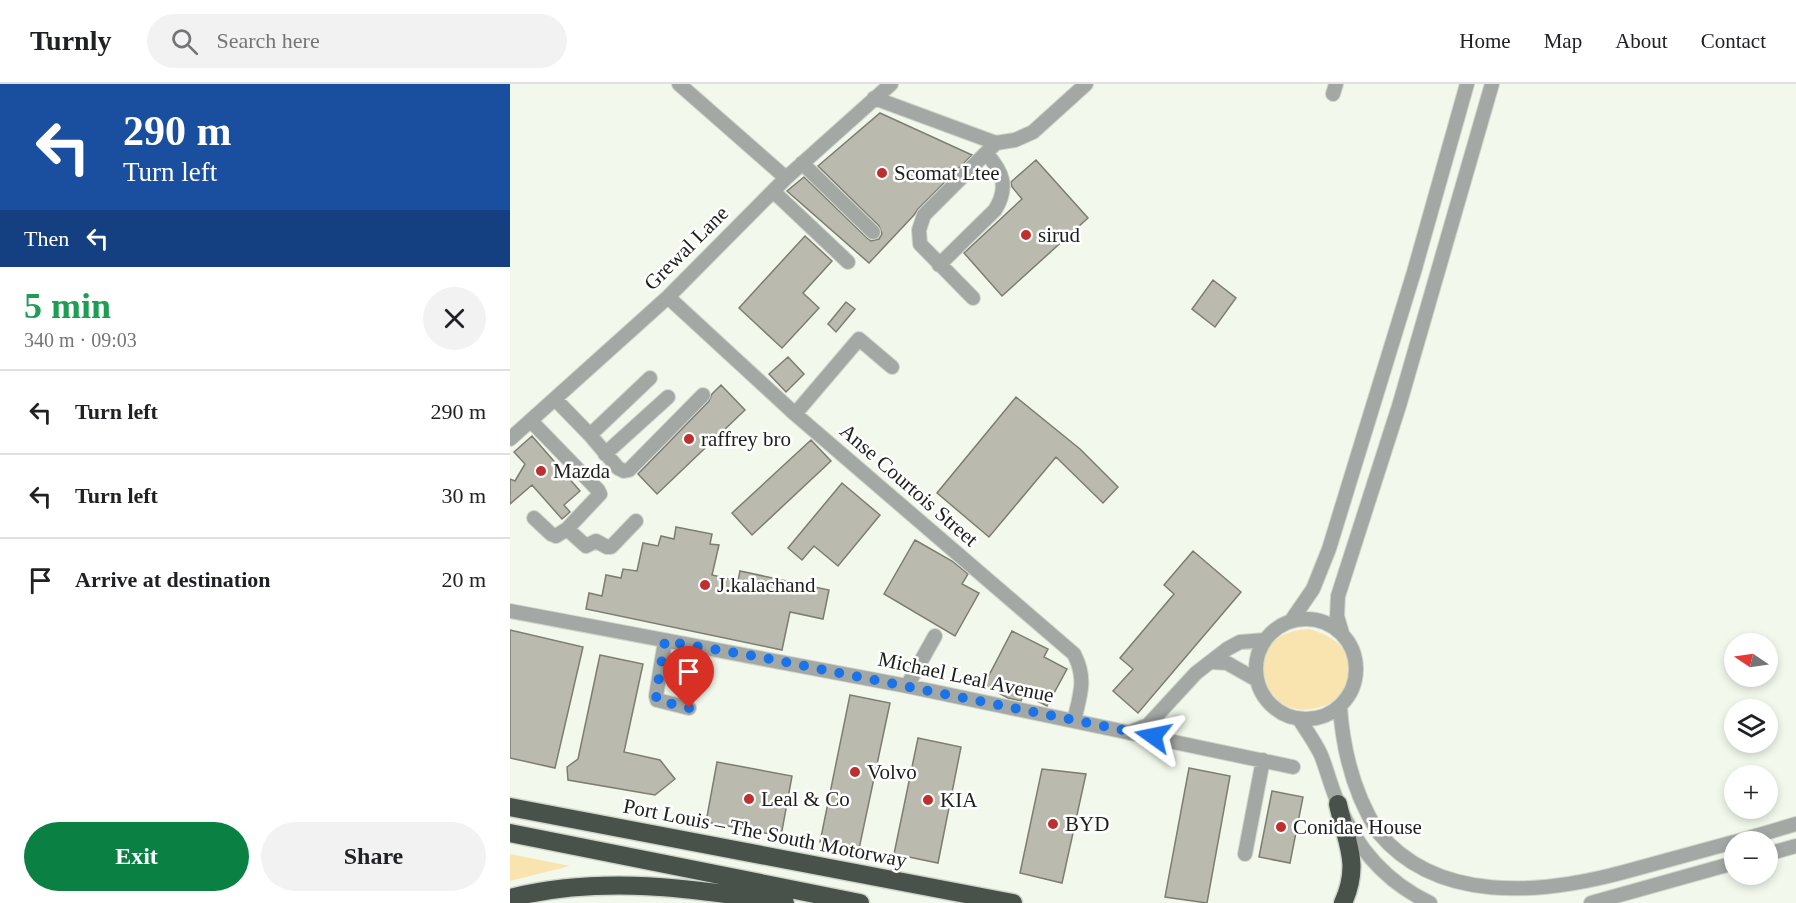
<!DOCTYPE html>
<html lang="en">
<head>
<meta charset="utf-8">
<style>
	body { margin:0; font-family:"Times New Roman",serif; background:#f2f2f2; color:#202124; height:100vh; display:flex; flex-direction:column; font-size:22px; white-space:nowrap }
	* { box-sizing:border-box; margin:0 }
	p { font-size:20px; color:#757577 }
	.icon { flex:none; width:33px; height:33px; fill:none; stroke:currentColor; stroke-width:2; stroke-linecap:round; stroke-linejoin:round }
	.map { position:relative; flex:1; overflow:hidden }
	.drawer { display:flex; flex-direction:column; background:#fff; width:510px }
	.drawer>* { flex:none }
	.banner { background:#1a4fa0; color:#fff; overflow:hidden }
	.needle { width:39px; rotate:283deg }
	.controls { position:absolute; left:1214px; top:549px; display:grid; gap:12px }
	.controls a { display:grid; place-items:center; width:54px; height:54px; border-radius:50%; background:#fff; box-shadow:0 3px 9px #0003; font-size:30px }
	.pin { position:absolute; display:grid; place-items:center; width:51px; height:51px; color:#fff; margin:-62px -26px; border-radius:50% 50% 50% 0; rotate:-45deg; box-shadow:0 0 6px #0007 }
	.pin .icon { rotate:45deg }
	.me { position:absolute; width:66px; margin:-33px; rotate:282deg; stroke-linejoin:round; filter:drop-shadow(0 0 4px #0008) }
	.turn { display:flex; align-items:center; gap:21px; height:126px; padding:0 24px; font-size:27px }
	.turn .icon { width:78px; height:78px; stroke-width:2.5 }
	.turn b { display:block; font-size:42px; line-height:51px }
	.then { display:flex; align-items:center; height:57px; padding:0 24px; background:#0003; gap:12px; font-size:22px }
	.round { display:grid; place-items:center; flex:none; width:63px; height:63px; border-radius:32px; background:#f2f2f2 }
	.summary { display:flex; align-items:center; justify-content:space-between; height:102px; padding:0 24px }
	h1 { font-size:36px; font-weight:700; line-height:45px; color:#1e9e55 }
	.button { display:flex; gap:12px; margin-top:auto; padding:12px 24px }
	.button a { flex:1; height:69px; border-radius:36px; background:#0b8043; color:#fff; font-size:24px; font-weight:700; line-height:69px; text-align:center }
	.button a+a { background:#f2f2f2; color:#202124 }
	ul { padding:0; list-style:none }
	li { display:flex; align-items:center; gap:18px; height:84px; padding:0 24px; border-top:2px solid #e0e0e0 }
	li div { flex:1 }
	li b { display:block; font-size:22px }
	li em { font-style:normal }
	header { display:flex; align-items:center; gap:36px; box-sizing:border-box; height:84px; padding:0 30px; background:#fff; border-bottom:2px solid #e0e0e0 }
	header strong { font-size:28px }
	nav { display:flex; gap:33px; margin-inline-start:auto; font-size:21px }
	.search { width:420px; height:54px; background:#f2f2f2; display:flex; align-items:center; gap:15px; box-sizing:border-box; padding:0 21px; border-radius:33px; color:#757577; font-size:22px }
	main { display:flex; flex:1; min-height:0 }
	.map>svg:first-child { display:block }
	.green { fill:#f9e4b0 }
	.building { fill:#babbae; stroke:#7d7d71; stroke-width:1.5 }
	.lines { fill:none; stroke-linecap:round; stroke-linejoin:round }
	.minor-casing { stroke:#d0d6cb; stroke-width:16 }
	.highway-casing { stroke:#d0d6cb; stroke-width:21 }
	.minor { stroke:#a3a8a4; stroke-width:14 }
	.highway { stroke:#48524a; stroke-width:18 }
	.route { stroke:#1a73e8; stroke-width:10; stroke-dasharray:0 18 }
	.poi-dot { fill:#be2f2f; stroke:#fff; stroke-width:2 }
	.labels { text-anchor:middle; stroke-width:5; stroke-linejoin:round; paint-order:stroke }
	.poi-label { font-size:21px; fill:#1d1f1b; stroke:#fff; text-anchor:start }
	.street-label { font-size:21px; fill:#1d1f1b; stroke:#fff }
</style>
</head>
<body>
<header>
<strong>Turnly</strong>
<div class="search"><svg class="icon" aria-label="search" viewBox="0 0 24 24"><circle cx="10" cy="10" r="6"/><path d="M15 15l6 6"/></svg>Search here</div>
<nav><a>Home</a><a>Map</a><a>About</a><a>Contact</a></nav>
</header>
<main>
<section class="drawer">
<div class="banner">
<div class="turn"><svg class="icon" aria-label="left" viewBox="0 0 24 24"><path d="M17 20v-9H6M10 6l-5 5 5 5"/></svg><div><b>290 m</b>Turn left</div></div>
<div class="then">Then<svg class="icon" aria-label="left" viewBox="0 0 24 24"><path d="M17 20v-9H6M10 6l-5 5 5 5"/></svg></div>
</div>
<div class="summary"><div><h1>5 min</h1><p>340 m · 09:03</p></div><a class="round"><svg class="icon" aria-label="close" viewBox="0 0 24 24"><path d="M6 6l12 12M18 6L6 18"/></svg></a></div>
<ul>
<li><svg class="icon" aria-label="left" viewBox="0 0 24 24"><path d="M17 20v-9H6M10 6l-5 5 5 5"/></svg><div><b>Turn left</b></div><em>290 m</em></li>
<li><svg class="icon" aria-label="left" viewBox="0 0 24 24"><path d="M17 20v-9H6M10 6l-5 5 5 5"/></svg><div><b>Turn left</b></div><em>30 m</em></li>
<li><svg class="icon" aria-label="arrive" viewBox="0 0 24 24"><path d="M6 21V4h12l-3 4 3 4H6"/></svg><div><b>Arrive at destination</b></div><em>20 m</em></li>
</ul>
<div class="button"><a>Exit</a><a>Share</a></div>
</section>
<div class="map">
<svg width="1286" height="819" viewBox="0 0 1286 819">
	<rect width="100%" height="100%" fill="#f2f9ec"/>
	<path class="green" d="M799,545C831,554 853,575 832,608C827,616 819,621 810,623C749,643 723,548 799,545Z
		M0,770L60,782L0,797Z"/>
	<path class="building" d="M370,29L462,71L408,125L404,131L359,179L277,107L294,93L357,154L361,157L369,155L372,150L369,142L308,82Z
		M526,76L578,134L492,212L454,169L512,115L502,103L501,98Z
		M295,152L322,177L293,209L309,224L272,264L229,224Z
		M703,196L726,214L705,243L682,225Z
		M336,218L345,225L326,248L318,240Z
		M278,273L294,290L276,308L259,290Z
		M211,301L235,326L147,410L128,390L199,317L202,310Z
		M506,313L570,365L608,403L593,419L546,373L479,453L427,409Z
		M22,352L70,407L54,421L60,428L52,435L22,401L0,420V395L5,397L15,380L4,368Z
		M301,356L321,377L242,451L222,429Z
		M332,399L370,431L328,482L304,462L292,476L278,464Z
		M166,443L202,450L200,460L209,461L202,491L228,497L230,487L319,506L313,535L280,528L272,566L76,525L79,509L92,512L96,491L111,494L113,485L127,487L133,459L148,462L151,452L164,455Z
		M405,456L442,477L458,490L452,500L469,509L445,552L374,510Z
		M683,467L731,508L628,629L603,607L623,585L610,574L664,510L654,501Z
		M0,546L73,563L45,684L0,674Z
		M502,547L538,565L534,573L557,585L537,622L514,610L511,617L498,614L474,601Z
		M90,571L133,580L114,668L150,676L165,695L145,711L58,696L57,683L68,675Z
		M340,611L380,619L349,765L310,758Z
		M408,654L451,663L428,779L384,770Z
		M207,678L282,692L271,752L196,738Z
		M679,684L720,692L697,819L655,813Z
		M532,685L576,690L552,799L510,789Z
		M762,707L793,713L780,779L749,773Z"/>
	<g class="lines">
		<g class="minor-casing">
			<path id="minor" d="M169,0L276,94
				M823,10L826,0
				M364,14L486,59L505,56L523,48L576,0
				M292,79L363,148
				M263,107L338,178
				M429,181L485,126C499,103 493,88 476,69
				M158,213L285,330L564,570C577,595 570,611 564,637
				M463,214L410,160L409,146L414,131L486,59
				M46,316L80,351L108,384L114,387L119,386L193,311
				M285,330L349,255L382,283
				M21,337L88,406L90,410L57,445L46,452L41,450L24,434
				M80,351L140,294
				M0,355L158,213L276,94L381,0
				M95,370L158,313
				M57,445L76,462L86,457L97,463H101L126,437
				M0,527L397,602L783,683
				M746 585a50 50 0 1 1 100 0a50 50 0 1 1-100 0Z
				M781,537L803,505L819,465L904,188L957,0
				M832,549L827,532L828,512L889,322L982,0
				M155,557L146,612L147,616L179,624
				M701,578L717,579L747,596
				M397,602L425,552
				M830,623C833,667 844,710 868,748C926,819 1029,811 1114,788C1151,778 1187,768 1224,758
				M789,635C796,646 805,658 811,671C817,686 821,703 828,719C846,764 876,798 920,819
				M621,648L638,641L686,589L717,565L730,558L755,556
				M1225,758L1286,740
				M735,770L753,676
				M1257,770L1286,762
				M1081,819L1224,779"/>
		</g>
		<g class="highway-casing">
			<path id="highway" d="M828,720C836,759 851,779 833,819
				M0,723L503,819
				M0,749L350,819
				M0,814C91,791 184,804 275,819"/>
		</g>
		<use href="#minor" class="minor"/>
		<use href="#highway" class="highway"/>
	</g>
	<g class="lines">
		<path class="route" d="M179,624L147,616L146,612L155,557L250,573L643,652"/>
	</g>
	<g class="poi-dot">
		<circle cx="372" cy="89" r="6"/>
		<circle cx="516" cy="151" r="6"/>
		<circle cx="179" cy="355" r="6"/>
		<circle cx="31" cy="387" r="6"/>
		<circle cx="195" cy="501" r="6"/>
		<circle cx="345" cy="688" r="6"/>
		<circle cx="239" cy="715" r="6"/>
		<circle cx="418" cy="716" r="6"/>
		<circle cx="543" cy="740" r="6"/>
		<circle cx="771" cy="743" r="6"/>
	</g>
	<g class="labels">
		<g class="poi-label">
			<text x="384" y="96">Scomat Ltee</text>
			<text x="528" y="158">sirud</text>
			<text x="191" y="362">raffrey bro</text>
			<text x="43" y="394">Mazda</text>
			<text x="207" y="508">J.kalachand</text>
			<text x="357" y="695">Volvo</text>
			<text x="251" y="722">Leal &amp; Co</text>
			<text x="430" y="723">KIA</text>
			<text x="555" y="747">BYD</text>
			<text x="783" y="750">Conidae House</text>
		</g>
		<g class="street-label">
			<text transform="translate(176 164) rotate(-45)" y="7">Grewal Lane</text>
			<text transform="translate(399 401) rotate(41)" y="7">Anse Courtois Street</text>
			<text transform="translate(456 593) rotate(12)" y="7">Michael Leal Avenue</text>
			<text transform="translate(255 749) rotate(11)" y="7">Port Louis – The South Motorway</text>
		</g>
	</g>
</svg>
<div class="controls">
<a><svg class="needle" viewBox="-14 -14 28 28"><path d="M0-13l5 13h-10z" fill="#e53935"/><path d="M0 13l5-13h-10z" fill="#757577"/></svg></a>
<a><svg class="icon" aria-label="layers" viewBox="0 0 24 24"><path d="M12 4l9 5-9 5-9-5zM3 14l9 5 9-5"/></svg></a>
<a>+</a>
<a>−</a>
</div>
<div class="pin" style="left:179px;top:624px;background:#d93025"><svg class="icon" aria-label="arrive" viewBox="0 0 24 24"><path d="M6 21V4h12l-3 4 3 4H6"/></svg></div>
<svg class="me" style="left:643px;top:652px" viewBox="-20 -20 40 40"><path d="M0-17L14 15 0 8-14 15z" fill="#1a73e8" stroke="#fff" stroke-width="4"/></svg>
</div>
</main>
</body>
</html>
